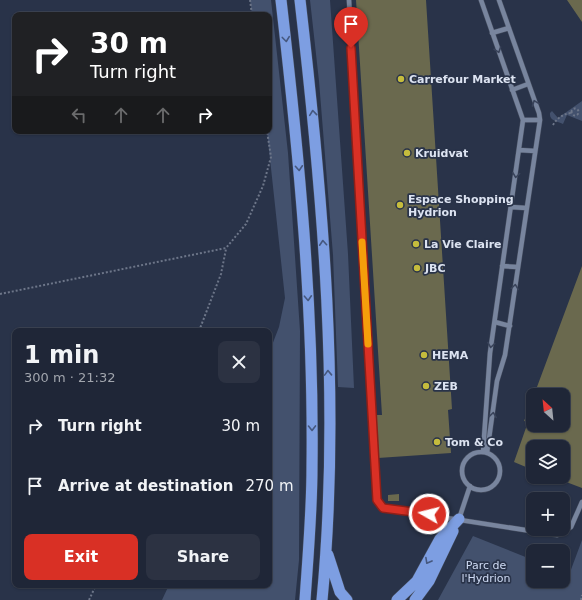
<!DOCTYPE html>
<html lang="en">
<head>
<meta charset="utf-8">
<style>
	body { margin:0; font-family:"DejaVu Sans",sans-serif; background:#2c3242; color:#f1f3f6; height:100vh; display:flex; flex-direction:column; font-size:15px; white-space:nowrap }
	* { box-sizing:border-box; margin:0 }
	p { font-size:13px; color:#a1a5ad }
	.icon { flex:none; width:22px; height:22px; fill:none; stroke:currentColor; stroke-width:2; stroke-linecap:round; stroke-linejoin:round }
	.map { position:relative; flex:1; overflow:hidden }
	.sheet { position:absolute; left:12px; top:328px; width:260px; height:260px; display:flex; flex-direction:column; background:#1f2637; border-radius:8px; box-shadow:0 1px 3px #0004,0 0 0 1px #3c4352 }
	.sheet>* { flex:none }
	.top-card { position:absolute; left:12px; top:12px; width:260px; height:122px; border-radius:8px; box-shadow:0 1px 3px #0004,0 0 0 1px #3c4352; background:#202124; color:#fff; overflow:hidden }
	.needle { width:26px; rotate:333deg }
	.controls { position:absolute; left:526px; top:388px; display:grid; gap:8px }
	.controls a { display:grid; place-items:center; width:44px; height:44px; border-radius:8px; background:#1f2637; box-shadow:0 1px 3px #0004,0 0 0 1px #3c4352; font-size:20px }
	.pin { position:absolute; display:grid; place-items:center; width:34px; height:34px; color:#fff; margin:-41px -17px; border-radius:50% 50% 50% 0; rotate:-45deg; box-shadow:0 0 4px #0007 }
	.pin .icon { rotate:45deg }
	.me { position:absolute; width:44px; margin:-22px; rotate:278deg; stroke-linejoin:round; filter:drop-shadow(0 0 3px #0008) }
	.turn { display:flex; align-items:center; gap:14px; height:84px; padding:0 12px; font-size:18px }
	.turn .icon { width:52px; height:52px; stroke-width:2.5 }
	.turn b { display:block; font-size:28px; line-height:34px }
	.lanes { display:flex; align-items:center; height:38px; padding:0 12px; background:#0003; justify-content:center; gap:20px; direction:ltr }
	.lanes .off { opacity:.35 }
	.round { display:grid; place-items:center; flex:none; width:42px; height:42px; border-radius:8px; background:#2c3242 }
	.headline { display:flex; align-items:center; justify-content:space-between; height:68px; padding:0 12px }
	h1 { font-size:24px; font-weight:700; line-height:30px }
	.action { display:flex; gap:8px; margin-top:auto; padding:8px 12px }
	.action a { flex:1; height:46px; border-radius:8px; background:#d93025; color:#fff; font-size:16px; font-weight:700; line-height:46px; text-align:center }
	.action a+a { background:#2c3242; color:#f1f3f6 }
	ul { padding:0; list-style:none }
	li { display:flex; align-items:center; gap:12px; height:60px; padding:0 12px }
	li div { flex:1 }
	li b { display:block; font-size:15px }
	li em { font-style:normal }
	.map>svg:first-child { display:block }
	.green { fill:#43516d }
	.building { fill:#6a694e }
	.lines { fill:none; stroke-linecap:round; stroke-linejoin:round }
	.service-casing { stroke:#474f61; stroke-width:5.5 }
	.trunk-casing { stroke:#474f61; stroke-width:12 }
	.path { stroke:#6d7689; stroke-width:2; stroke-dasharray:2 2; stroke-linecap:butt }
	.service { stroke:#78859e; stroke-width:4.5 }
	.trunk { stroke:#7d9ee2; stroke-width:11 }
	.oneway { stroke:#46587f }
	.oneway2 { stroke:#39435a }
	.route-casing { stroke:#8d1f18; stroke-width:10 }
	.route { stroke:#d93025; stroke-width:7 }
	.slow { stroke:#f59e0b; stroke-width:7 }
	.poi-dot { fill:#c5bc3d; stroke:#293349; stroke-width:1.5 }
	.labels { text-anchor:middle; stroke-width:3.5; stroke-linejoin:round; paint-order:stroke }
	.poi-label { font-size:11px; font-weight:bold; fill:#dce3f1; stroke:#293349; text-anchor:start }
	.park-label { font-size:11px; fill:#cfdbf4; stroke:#293349 }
</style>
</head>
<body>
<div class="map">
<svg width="582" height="600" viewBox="0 0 582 600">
	<rect width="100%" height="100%" fill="#293349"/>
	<path class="green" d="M250,0H271L288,153L300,331L299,560L295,600H162L169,585H269V353L279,327L285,298L267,131H269V15H252Z
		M310,0H330L348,254L354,388L338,387L333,255L319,81Z
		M582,101V121L567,115L563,124C557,121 549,121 550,113L552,111L558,118Z
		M473,536L533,560V581H563V573L569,575L582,540V600H438Z"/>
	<path class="building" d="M356,0H426L452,409L448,410L451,453L378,458L375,415H382Z
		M567,0H582V22Z
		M582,266V488L553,477H563V447H533V470L514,462L528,422L524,421L533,398V425H563V395H534Z
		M399,494V501H388V495Z"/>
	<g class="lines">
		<g class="service-casing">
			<path id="service" d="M349,0L377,500L383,508L557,535L571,527L582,502
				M481,0L523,120L490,353L483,452
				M492,33L509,28
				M512,90L528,84
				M523,120H540
				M519,150L535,151
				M511,207L526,208
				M502,266L517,267
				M495,322L510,326
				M462 471a19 19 0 1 1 38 0a19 19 0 1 1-38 0Z
				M487,453L497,381L505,355L540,120L539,113L499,0
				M459,519L470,486"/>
		</g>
		<g class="trunk-casing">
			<path id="trunk" d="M281,0C299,155 314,311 312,467C312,511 308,556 305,600
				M300,0C323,198 341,401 322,600
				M328,555L340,592L347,600
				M397,600L417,581L440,539L459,519
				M415,600L429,581L453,531"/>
		</g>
		<path class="path" d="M250,0L252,15
			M571.5 112a3.5 3.5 0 1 1 7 0a3.5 3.5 0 1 1-7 0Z
			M553,125C557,118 563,114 571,113
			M0,294L226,248L246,224L263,186L271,157L267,131
			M199,331L221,274L226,249
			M89,600L96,585
			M581,600L582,595"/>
		<use href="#service" class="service"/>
		<use href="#trunk" class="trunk"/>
	</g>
	<defs><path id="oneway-chevron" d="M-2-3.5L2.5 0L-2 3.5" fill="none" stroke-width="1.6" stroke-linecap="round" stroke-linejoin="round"/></defs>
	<g class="oneway">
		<use href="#oneway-chevron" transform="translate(286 39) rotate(83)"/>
		<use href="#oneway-chevron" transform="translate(313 113) rotate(-96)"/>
		<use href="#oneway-chevron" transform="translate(299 168) rotate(86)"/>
		<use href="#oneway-chevron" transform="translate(323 243) rotate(-94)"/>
		<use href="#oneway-chevron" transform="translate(308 298) rotate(87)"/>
		<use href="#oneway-chevron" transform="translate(328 373) rotate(-92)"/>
		<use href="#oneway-chevron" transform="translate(312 428) rotate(89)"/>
		<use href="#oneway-chevron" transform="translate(428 561) rotate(119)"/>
	</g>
	<g class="oneway2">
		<use href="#oneway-chevron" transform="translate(498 50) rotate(71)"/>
		<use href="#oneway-chevron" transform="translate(535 103) rotate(-110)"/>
		<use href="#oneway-chevron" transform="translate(516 175) rotate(98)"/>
		<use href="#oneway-chevron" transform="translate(515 287) rotate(-82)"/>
		<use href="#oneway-chevron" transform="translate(491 345) rotate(99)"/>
		<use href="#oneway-chevron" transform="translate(493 415) rotate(-82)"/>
	</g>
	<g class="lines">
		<g class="route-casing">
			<path id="route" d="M351,48L377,500L383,508L429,514"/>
		</g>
		<use href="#route" class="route"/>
		<path class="slow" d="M362,242L368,344"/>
	</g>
	<g class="poi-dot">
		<circle cx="401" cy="79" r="4"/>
		<circle cx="407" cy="153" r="4"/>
		<circle cx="400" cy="205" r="4"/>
		<circle cx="416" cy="244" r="4"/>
		<circle cx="417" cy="268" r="4"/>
		<circle cx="424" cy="355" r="4"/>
		<circle cx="426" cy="386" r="4"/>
		<circle cx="437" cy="442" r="4"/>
	</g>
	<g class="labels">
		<g class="poi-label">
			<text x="409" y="83">Carrefour Market</text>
			<text x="415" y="157">Kruidvat</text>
			<text x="408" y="203">Espace Shopping<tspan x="408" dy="13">Hydrion</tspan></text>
			<text x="424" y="248">La Vie Claire</text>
			<text x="425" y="272">JBC</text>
			<text x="432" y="359">HEMA</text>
			<text x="434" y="390">ZEB</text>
			<text x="445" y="446">Tom &amp; Co</text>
		</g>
		<g class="park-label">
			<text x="486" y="569">Parc de<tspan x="486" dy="13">l'Hydrion</tspan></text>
		</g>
	</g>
</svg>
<div class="controls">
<a><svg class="needle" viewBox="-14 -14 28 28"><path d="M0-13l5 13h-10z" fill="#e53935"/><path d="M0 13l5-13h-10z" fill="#a1a5ad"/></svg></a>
<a><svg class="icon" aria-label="layers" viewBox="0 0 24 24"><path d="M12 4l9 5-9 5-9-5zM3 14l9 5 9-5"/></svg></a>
<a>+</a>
<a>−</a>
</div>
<div class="pin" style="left:351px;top:48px;background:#d93025"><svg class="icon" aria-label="arrive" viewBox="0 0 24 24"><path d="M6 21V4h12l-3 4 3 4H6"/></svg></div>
<svg class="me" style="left:429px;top:514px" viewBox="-20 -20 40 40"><circle r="17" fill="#d93025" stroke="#fff" stroke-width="3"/><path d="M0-11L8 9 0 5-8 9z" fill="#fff"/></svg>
<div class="top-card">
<div class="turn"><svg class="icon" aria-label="right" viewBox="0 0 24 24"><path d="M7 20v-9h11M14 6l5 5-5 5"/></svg><div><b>30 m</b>Turn right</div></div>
<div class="lanes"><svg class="icon off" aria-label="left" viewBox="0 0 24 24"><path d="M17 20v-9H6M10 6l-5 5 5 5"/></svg><svg class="icon off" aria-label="ahead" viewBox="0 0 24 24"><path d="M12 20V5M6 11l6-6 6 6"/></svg><svg class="icon off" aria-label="ahead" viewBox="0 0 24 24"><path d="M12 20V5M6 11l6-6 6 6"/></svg><svg class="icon" aria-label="right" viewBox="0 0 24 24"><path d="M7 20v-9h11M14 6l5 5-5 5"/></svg></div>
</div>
<section class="sheet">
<div class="headline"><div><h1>1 min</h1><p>300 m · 21:32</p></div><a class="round"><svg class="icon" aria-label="close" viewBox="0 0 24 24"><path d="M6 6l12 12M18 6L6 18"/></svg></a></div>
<ul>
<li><svg class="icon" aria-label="right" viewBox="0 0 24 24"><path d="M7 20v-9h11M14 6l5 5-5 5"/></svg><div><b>Turn right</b></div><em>30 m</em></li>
<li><svg class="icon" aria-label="arrive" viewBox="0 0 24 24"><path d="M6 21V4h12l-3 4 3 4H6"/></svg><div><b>Arrive at destination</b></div><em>270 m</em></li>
</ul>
<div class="action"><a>Exit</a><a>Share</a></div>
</section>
</div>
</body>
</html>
